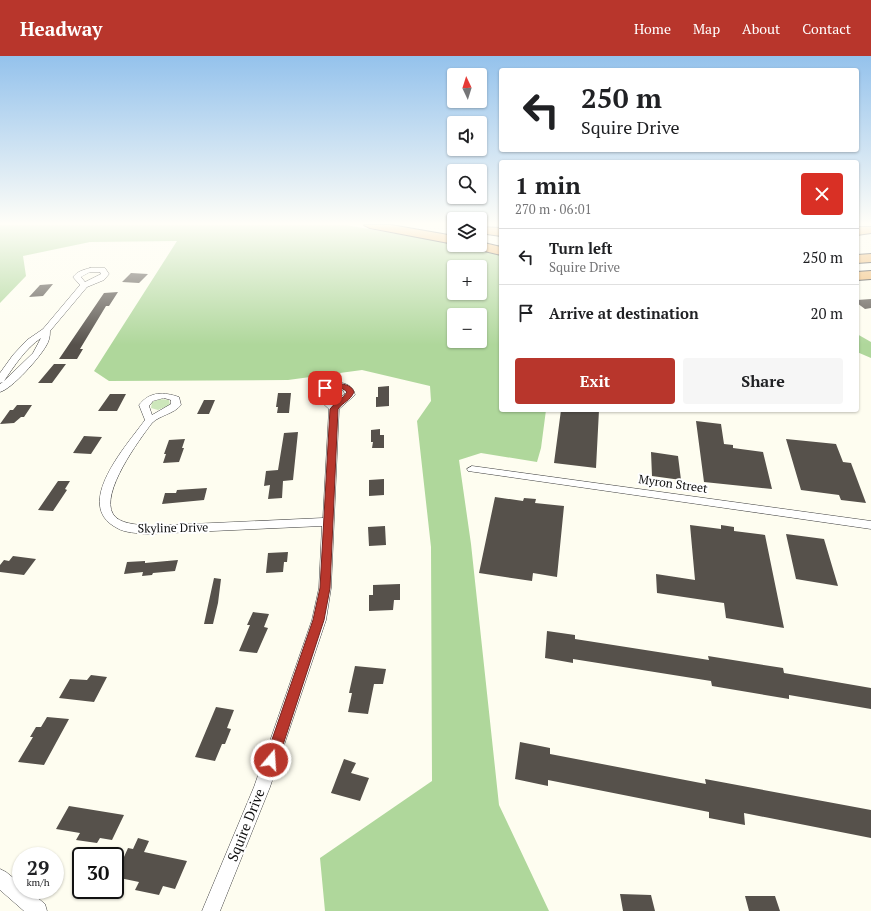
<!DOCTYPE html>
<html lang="en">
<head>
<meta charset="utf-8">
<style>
	body { margin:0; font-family:"PT Serif",serif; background:#f6f6f6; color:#202124; height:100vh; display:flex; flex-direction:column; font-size:15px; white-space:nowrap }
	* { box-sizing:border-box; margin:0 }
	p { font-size:13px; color:#757577 }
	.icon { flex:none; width:22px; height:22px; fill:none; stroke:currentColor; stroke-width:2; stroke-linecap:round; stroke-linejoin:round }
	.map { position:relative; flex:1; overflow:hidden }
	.panel { position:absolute; left:499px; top:104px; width:360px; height:252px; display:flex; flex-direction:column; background:#fff; border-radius:4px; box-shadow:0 1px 3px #0004 }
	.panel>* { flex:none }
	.hud { position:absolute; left:499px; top:12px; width:360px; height:84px; border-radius:4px; box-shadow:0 1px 3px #0004; background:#fff; color:#202124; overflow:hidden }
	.needle { width:26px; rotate:356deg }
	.buttons { position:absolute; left:447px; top:12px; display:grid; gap:8px }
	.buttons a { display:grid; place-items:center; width:40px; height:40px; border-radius:4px; background:#fff; box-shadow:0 1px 3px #0004; font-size:20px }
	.speed { position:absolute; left:12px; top:791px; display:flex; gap:8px; font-size:20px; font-weight:700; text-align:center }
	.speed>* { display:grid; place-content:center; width:52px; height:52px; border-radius:50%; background:#fff; box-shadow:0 1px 3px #0004; line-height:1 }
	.speed small { font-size:10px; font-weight:400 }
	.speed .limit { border:2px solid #111; border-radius:6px; background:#fff; color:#111 }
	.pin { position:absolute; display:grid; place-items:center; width:34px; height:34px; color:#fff; margin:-17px; border-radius:8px; box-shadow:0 2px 6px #0006 }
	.me { position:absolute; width:44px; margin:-22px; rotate:18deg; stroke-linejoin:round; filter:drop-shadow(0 0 3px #0008) }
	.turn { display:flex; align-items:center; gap:14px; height:84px; padding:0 16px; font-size:18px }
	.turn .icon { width:52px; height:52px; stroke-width:2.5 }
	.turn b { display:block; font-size:28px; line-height:34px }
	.round { display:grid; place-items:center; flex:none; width:42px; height:42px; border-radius:4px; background:#f6f6f6 }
	.summary { display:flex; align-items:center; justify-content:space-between; height:68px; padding:0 16px }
	h1 { font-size:24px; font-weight:700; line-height:30px }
	.cta { display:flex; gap:8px; margin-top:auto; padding:8px 16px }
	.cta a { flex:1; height:46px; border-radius:4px; background:#b8362c; color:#fff; font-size:16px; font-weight:700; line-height:46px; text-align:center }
	.cta a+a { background:#f6f6f6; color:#202124 }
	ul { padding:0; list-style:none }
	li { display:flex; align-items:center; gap:12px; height:56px; padding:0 16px; border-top:1px solid #e0e0e0 }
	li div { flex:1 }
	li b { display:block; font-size:15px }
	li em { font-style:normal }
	header { display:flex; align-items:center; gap:24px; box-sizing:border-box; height:56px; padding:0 20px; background:#b8362c; color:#fff }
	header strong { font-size:19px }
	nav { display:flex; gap:22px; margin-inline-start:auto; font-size:14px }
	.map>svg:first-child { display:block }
	.green { fill:#cde7bb }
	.forest { fill:#afd79b; fill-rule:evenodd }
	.building { fill:#56514b }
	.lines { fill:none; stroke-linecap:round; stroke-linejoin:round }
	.minor-casing { stroke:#414141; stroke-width:1 }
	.motorway-casing { stroke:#1f1f1f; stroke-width:2 }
	.minor { fill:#fff; fill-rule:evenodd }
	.motorway { fill:#edb05f; fill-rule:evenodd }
	.route { fill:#b8362c; stroke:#78231d }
	.labels { text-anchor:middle; stroke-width:4; stroke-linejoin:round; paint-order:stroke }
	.street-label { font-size:12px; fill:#0e0e0e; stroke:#fff }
	.near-street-label { font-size:14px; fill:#0e0e0e; stroke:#fff }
</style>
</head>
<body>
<header>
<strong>Headway</strong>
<nav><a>Home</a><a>Map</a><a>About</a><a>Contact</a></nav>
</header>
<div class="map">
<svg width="871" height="855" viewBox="0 0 871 855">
	<rect width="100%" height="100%" fill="#fefdf0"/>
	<path class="green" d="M160,343L169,344L170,349L158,354L151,352L152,346Z"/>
	<path class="forest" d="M0,169H346L443,186L501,199V354H546L541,392L537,406L481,397L459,404L471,488L499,749L549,855H325L320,802L432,725L431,491L417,365L431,345L430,330L362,314L288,324L109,325L94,315L177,185L90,186L23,200L26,220L0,247ZM454,211H480V237H454ZM454,259H480V285H454Z
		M857,278L871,286V302L857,296Z"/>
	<path class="building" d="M131,217L148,218L139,227L122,226Z
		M53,228L43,240L29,241L40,229Z
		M118,236L109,250H106L80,293H83L77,303H59L104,237Z
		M871,243V252L865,253L857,247V244Z
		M54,308H66L52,327H38Z
		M389,330V350L376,351V341H378V331Z
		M278,337H291L289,357H277L278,351H276Z
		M110,338H126L117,355H98Z
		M204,344H215L209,358H197Z
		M17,349H32L24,361H21L14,367L0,368L10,354H13Z
		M561,354H599L596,412L554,407Z
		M696,365L721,368L724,388L733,389V392L763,396L772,433L704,426Z
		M380,373V379H384V392H372L373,386H371V374Z
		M298,376L293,424L283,425L282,442L268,443L270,429L264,430L266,415L278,414L284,377Z
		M84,380L102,381L91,398L73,397Z
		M185,383L182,392H184L179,406L163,407L166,398H164L169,384Z
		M786,383L836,388L843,406L851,407L866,447L841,444L839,439L801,434Z
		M651,396L678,400L681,424L652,420Z
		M384,423V439L369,440V424Z
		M58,425H70L65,433L67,434L53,455L38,454Z
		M207,432L204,444L162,448L165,437H176L177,434Z
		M495,441L523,445L524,442L536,443L535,447L564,450L557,521L533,517L532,525L479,517Z
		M690,469L721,473V469L734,471V475L765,479L784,572L726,562L724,547L657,537L656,518L695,524Z
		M385,470L386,489L369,490L368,471Z
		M786,478L824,483L838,530L796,523Z
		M288,496L287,506H284L283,516L266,517L268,497Z
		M13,500L36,503L24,519L0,516V509L4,504L9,505Z
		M178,504L175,515L153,517L152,519L142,520L143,516L124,518L127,506L145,505V507Z
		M214,522L221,523L218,547L213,568H204Z
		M400,528V544H394L393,554L369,555V539H373V529Z
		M253,556L269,558L264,571L268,572L257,597L239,595L250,569H247Z
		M547,575L575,579V583L709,604L708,600L783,612L784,617L871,632V653L789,639V643L712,630L711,625L573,603V607L545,602Z
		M355,610L386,613L383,628H374L368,658L348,656L352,637H349Z
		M91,619L107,621L94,646L59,642L70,623L87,624Z
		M216,651L234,654L227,672L231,673L225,688H222L215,705L195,701Z
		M47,661L69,663L44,709L18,706L33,681H30L36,671H41Z
		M520,686L550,692V698L706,728L705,723L871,754V782L744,757L745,769L709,762V756L548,724V730L515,723Z
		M344,703L356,707L351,717L369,722L360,745L331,737Z
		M69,750L124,759L112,784L100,782L97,787L76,784L80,777L56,773Z
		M138,782L149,785L144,796L187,805L175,833L163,830L159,839L135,834L139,826L115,821L128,792L133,793Z
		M620,838L651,839L655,855H623Z
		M745,840H775L780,855H749Z"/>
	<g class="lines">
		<g class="minor-casing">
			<path id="minor" d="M90,212H105L109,218L104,224L87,231L50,275C50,281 49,285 46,290C40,301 12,333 0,336V328L3,326L0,327V317L13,299L27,284L43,273L80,229L73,221C78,215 83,214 90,212ZM90,216H100L101,218L85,226L81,221ZM41,282L33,297L4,325C15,309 25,293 41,282Z
				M336,326C345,327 353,329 355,339L339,353L331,532L326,564L270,731L220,855H202L254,731L312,564L319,532L322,470L147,478C138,477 125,477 117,472C72,449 127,389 145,364L139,349C150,335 164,336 179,341L181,349C174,358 160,359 152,367C139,384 100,437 113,458C119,468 136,468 147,470L323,462L329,353L315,340C319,331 326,328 336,326ZM333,332L343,334L345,338L334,346L325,339L326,336ZM164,342L171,344V348L152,359L149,350L153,345Z
				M472,410L871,465V473L468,415L467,413Z
				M0,813L6,816L21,828V834H28L45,848L47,855H24L0,834Z"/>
		</g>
		<g class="motorway-casing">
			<path id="motorway" d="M364,169H391L454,180V188L370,172Z
				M480,171L501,172V180L480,177Z
				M857,171H871V177L857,179Z
				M480,186L501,191V199L472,192L470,189H480Z
				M871,198V206L857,207V199Z
				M871,215V223L857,224V216Z"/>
		</g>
		<use href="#minor" class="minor"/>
		<use href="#motorway" class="motorway"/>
	</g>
	<linearGradient id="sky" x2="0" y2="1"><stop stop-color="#94c2ec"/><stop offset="0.58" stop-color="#fffef8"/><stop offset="1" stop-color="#fffef8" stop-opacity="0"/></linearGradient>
	<rect width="871" height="289" fill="url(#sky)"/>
	<path class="route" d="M334,327C342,328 351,328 354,336C350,345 343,346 338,353L330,532L324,564L278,704L276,708L271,710L267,708L265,704L313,564L320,532L330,353C335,346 343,343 347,336C340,329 333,332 325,335L321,332Z"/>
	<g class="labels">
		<g class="street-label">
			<text transform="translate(673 428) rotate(8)" y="4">Myron Street</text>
			<text transform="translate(173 472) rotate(-1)" y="4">Skyline Drive</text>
		</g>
		<g class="near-street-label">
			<text transform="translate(246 769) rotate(-68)" y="5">Squire Drive</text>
		</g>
	</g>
</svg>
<div class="buttons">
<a><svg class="needle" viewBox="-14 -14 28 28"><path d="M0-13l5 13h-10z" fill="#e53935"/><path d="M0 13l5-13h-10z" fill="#757577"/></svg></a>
<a><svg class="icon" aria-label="sound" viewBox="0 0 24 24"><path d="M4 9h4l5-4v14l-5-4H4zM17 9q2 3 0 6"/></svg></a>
<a><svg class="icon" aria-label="search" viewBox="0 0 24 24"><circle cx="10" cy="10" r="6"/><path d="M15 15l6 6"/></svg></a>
<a><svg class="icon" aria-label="layers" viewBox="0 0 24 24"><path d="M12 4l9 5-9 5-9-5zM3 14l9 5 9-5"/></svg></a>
<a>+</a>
<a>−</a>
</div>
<div class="speed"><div>29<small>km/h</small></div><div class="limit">30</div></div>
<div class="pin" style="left:325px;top:332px;background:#d93025"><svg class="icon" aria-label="arrive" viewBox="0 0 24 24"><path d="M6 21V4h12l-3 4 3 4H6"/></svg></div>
<svg class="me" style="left:271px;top:704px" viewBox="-20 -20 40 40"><circle r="17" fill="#b8362c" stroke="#fff" stroke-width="3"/><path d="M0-11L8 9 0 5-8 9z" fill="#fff"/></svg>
<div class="hud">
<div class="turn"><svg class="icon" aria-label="left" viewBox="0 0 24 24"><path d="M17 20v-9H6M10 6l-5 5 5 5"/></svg><div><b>250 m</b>Squire Drive</div></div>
</div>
<section class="panel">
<div class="summary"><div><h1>1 min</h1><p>270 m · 06:01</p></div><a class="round" style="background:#d93025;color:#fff"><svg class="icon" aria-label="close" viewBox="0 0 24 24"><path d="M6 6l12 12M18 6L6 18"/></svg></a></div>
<ul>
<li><svg class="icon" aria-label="left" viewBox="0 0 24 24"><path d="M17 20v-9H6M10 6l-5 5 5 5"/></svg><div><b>Turn left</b><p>Squire Drive</p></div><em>250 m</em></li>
<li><svg class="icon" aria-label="arrive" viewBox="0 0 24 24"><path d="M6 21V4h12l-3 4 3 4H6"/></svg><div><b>Arrive at destination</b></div><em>20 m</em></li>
</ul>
<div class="cta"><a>Exit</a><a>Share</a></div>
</section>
</div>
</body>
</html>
